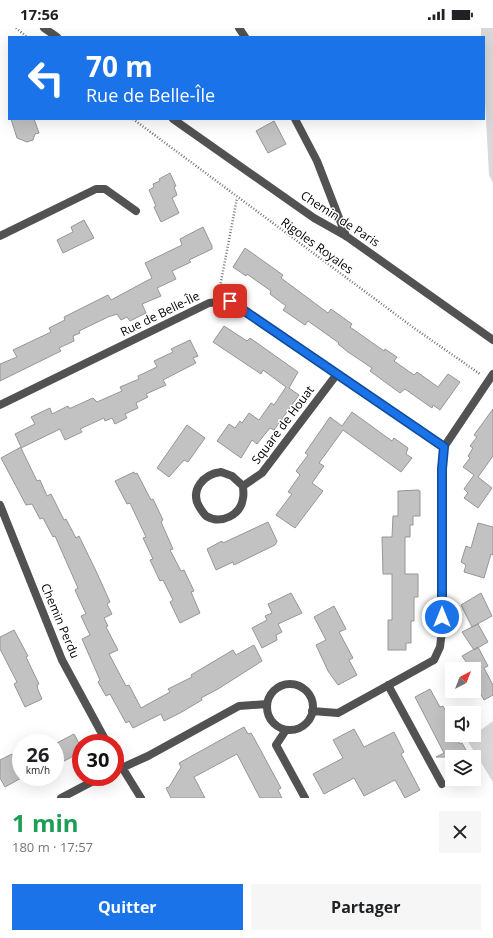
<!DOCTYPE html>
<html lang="fr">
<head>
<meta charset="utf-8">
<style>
	body { margin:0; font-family:"Open Sans",sans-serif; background:#f6f6f6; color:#202124; height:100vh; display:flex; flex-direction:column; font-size:15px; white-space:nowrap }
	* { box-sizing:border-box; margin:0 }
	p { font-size:13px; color:#757577 }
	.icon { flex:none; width:22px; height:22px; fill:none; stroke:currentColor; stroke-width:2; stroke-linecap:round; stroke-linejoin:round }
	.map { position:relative; height:770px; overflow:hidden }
	.sheet { display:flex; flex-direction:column; background:#fff; flex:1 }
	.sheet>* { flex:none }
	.top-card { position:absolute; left:8px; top:8px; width:477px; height:84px; border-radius:0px; box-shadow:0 4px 16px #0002; background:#1a73e8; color:#fff; overflow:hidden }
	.needle { width:26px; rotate:42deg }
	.buttons { position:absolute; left:445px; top:634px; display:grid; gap:8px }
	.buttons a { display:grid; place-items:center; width:36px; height:36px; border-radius:0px; background:#fff; box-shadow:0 4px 16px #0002; font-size:20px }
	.speed { position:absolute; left:12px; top:706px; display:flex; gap:8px; font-size:20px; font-weight:700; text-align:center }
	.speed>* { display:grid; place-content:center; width:52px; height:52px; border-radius:50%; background:#fff; box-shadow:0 4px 16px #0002; line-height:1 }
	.speed small { font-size:10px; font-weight:400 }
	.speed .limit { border:6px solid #d22; background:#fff; color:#111 }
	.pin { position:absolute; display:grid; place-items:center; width:34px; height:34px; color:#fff; margin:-17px; border-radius:8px; box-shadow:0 2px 6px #0006 }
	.me { position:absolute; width:44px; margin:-22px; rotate:0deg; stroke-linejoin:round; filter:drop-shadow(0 0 3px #0008) }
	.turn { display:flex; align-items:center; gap:14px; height:84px; padding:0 12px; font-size:18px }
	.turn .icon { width:52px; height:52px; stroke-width:2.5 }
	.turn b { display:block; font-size:28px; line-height:34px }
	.round { display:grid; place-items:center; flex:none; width:42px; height:42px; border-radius:0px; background:#f6f6f6 }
	.overview { display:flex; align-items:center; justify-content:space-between; height:68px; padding:0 12px }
	h1 { font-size:24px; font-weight:700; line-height:30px; color:#1e9e55 }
	.primary-button { display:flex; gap:8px; margin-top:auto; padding:8px 12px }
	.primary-button a { flex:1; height:46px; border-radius:0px; background:#1a73e8; color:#fff; font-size:16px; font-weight:700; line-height:46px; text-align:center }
	.primary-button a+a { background:#f6f6f6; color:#202124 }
	.status { display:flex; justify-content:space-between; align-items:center; height:28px; padding:0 20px; background:#fff; direction:ltr }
	.status svg { height:11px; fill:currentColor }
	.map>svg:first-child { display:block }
	.green { fill:#d9d9d9 }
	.building { fill:#c2c2c2; stroke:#969696 }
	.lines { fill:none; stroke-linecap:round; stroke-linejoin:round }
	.path { stroke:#747474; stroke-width:2.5; stroke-dasharray:1 2; stroke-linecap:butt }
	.service { stroke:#525252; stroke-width:8 }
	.minor { stroke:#525252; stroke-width:8 }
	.route-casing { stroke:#114b97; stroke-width:10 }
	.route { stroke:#1a73e8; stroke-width:7 }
	.labels { text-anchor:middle; stroke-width:3; stroke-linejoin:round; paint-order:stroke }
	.street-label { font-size:12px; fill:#000; stroke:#fff }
</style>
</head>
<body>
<div class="status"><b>17:56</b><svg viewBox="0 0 49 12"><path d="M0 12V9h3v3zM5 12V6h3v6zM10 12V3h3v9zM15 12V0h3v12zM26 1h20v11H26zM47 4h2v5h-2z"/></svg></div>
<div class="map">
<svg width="493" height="770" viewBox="0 0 493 770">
	<rect width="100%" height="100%" fill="#fff"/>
	<path class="green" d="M481,0H493V155L489,147L484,53V9H481Z
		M493,693V754L467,712Z"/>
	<path class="building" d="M11,91H34L39,105L35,106L33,112L27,114L17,110Z
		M274,93L286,116L268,125L256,103Z
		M170,145L176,158L174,159L177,167L172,170L179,185L161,194L154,179L156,178L149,162L154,159L153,156L160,153L159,151Z
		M84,192L94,210L63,225L57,212L73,204L71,199Z
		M203,199L212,218V221L189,232L191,234L172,243L176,251L157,260L161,268L142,276L146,285L130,293L127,289L121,292L117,286L108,289L79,303L80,305L73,308L74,313L59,320L61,323L0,353V336L17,329L13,322L51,304L49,300L65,292L64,289L108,267L111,272L152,250L145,235L182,217L180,211Z
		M245,220L283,247L281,250L328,285L331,281L352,296L350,299L384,323L385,321L397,329L394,333L414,347L417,344L438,359L448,346L460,354L440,382L433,377L432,380L405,361L400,365L370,343L372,340L348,324L338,316L339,315L308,293L305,297L283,282L286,278L270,266L271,263L247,246L246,248L233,239Z
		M224,298L247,313L250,310L298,344L289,360L299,367L274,402L270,400L257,416L252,412L241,430L217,413L229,396L235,400L240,393L242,395L249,385L259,392L271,375L274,377L286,359L263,342L261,346L213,314Z
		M190,312L198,328L193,330L196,335L163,352L166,357L146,366L148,369L136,375L138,380L125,386L127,390L115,396L112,390L105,393L104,390L80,401L82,404L65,412L60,401L21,420L37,453L40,452L47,468L51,466L64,492L66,491L76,510L79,508L96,543L110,574L107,576L112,586L104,590L108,598L106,599L118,622L109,626L126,658L129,657L141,680L170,664L168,661L192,649L191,647L233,622L236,627L254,617L262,633L218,661L201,670L202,672L180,685L164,693L161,686L133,700L129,693L126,695L110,666L106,668L98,654L100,652L82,611L90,607L81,588L86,586L75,562L78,560L55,508L53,509L43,490L40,491L32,476L26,477L1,430L21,419L15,406L35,396L31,389L50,380L52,386L68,378L69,380H71L93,370L97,374L122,363L120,359L139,351L138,348L157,339L154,333L173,324L171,321Z
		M493,381V428L478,449L492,460L478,480L464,470L468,465L464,461L474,447L463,439L470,430L468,428L473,420L470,418L477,409L474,407Z
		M352,384L392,413L394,410L408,420L406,426L412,430L401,444L343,402L319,435L324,438L312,455L323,463L295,500L276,487L292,466L288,464L300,447L296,443L308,427L305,425L330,389L342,398Z
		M187,397L205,410L188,434L184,432L169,449L157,440Z
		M134,444L135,446L137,445L151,472L153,471L163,492L161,494L173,521L170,522L181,543L184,542L194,563L191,564L200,585L180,595L170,574L173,572L163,552L160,553L150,532L153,531L143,510L146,509L130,475L127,476L115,453Z
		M418,462L420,463V488H413V497H410V509H405V546H418V569H414V593H411V615H406V622H388V592H392V546H383L382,509H392L393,488H398V463Z
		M268,494L277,513L275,517L234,537L233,534L216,542L207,521L222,513L223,515Z
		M478,495L493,499V527L491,526L484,550L464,544L466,537L461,534L466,518L471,520Z
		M291,565L302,585L278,596L282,604L276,607L277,612L262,620L252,600L267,592L265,588L272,585L268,576Z
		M481,565L492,588L472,599L461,577Z
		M334,578L346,601L339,604L353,630L349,632L357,647L338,657L328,643L316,617L326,612L314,589Z
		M478,596L488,614L474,622L462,604Z
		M14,602L28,628L26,629L39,656L37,657L38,662L42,671L25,679L14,656L17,654L0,621V609Z
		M478,619L488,638L484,640L493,657V667L484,672L474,654V641H467L466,640L469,638L462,628Z
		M430,661L440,679L443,678L452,695V707H454L460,716L462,715L470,729H436L444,725L415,669Z
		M244,699L248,706L251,705L254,710L281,760L278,762L282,770H260L237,726L194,749L205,770H171L166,760L169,759L181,739L179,735Z
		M354,701L364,719L394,704L404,724L401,726L420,762L405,770L395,752L364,768L354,750L324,766L313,746L343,730L333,712Z
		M74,706L81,719V724L55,738V716Z
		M12,726L21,745V749H23L5,759L0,750V732Z"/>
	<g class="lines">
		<path class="path" d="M16,0L27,9
			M133,91L414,300L480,346
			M219,264L237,170"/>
		<path class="service" d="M0,208L96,161H105L136,183"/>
		<path class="minor" d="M44,0L57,9
			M239,0L245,9
			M173,91L314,190L346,208L493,312
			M295,91L317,133L346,208
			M0,377L209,275L230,273L444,419
			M221,444L232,448L243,458C243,461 244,466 243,470C241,487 221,497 206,488C204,486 202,483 200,480C189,463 203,446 221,444Z
			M243,458L262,445L337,346
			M0,477L62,632L107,715
			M267 679a23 23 0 1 1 46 0a23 23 0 1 1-46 0Z
			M388,657L442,756
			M312,683L338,685L434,632L440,619L442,603V441L444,419L493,346
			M286,702L276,717L305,770
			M115,728L141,770
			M115,743L148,728L239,678L267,676
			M61,770L101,749"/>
	</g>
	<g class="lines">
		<g class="route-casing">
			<path id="route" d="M230,273L444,419L442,441V589"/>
		</g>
		<use href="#route" class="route"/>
	</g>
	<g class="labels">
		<g class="street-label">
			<text transform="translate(340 191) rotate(33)" y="4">Chemin de Paris</text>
			<text transform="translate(317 218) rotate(36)" y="4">Rigoles Royales</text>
			<text transform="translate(160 286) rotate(-26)" y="4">Rue de Belle-Île</text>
			<text transform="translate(283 397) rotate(-53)" y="4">Square de Houat</text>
			<text transform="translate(60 593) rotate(67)" y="4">Chemin Perdu</text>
		</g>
	</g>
</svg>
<div class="buttons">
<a><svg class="needle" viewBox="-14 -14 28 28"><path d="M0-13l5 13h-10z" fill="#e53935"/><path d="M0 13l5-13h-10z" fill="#757577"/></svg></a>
<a><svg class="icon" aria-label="sound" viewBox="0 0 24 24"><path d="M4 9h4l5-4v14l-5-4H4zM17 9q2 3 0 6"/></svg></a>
<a><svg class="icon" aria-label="layers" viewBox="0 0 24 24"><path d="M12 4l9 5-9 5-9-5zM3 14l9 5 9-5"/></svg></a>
</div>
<div class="speed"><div>26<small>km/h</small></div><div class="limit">30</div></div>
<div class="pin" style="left:230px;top:273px;background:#d93025"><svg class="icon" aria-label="arrive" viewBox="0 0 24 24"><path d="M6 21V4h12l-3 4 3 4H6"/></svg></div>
<svg class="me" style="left:442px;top:589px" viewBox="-20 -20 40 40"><circle r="17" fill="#1a73e8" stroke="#fff" stroke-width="3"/><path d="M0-11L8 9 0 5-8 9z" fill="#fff"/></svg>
<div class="top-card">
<div class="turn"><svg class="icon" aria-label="left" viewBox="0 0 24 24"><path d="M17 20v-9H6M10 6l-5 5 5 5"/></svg><div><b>70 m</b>Rue de Belle-Île</div></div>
</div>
</div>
<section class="sheet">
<div class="overview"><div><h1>1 min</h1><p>180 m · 17:57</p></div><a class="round"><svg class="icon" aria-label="close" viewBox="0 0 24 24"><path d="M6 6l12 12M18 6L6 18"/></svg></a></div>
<div class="primary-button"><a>Quitter</a><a>Partager</a></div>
</section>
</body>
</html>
